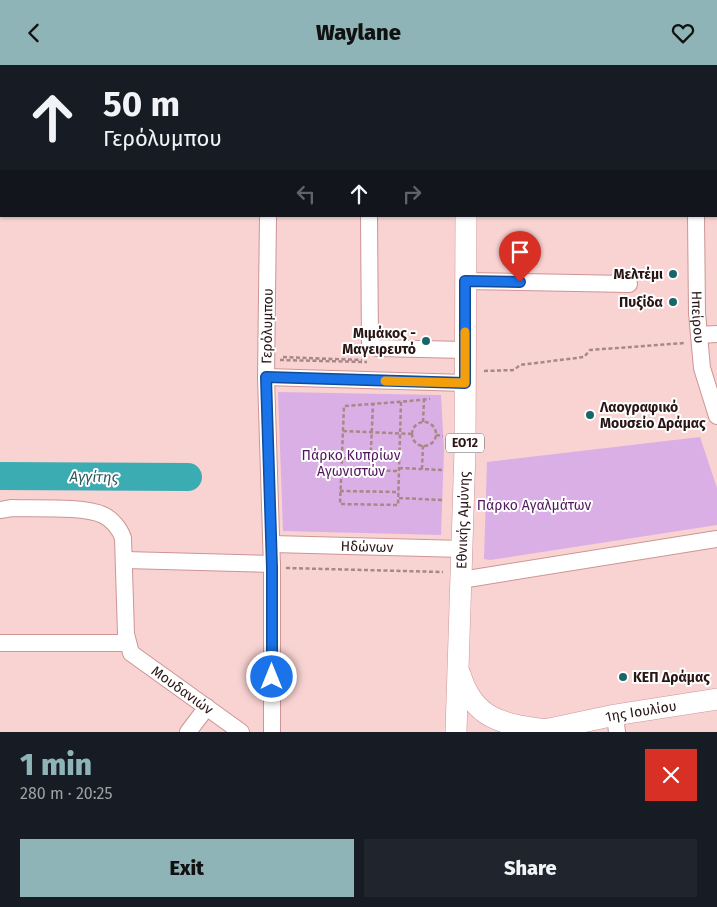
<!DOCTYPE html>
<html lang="en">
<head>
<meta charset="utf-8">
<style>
	body { margin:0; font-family:"Fira Sans",sans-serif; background:#20242c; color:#f1f3f6; height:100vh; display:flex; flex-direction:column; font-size:19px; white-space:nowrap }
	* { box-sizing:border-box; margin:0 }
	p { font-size:16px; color:#9ea1a6 }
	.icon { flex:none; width:28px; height:28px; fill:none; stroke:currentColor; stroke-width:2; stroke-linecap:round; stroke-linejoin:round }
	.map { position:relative; height:667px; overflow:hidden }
	.side { display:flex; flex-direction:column; background:#171b24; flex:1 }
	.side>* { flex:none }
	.banner { position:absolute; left:0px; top:0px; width:718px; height:152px; box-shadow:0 1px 4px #0004; background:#171b24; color:#f1f3f6; overflow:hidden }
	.pin { position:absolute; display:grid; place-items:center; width:42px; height:42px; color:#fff; margin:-51px -21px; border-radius:50% 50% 50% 0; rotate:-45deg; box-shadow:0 0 5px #0007 }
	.pin .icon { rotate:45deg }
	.me { position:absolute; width:55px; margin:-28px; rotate:0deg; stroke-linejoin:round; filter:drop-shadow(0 0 4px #0008) }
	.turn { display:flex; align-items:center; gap:18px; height:105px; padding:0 20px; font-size:22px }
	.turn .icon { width:65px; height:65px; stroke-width:2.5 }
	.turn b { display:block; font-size:35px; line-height:42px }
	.lanes { display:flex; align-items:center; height:48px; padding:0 20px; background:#0003; justify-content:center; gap:25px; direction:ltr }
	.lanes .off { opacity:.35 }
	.round { display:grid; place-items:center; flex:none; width:52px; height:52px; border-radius:0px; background:#20242c }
	.overview { display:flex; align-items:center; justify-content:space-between; height:85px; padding:0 20px }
	h1 { font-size:30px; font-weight:800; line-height:38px; color:#8fb4b7 }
	.action { display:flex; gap:10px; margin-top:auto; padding:10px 20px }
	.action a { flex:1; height:58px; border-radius:0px; background:#8fb4b7; color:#111; font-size:20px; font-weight:800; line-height:58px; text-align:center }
	.action a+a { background:#20242c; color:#f1f3f6 }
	header { display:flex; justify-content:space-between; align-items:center; height:65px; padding:0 20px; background:#8fb4b7; color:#111; font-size:22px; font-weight:800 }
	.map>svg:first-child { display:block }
	.green { fill:#daafe5 }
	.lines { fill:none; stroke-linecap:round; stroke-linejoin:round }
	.river { stroke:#3bacb2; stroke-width:28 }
	.minor-casing { stroke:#cd9594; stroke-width:18 }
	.major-casing { stroke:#cd9594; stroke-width:22 }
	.path { stroke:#a78888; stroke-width:2.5; stroke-dasharray:4 2.5; stroke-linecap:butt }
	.minor { stroke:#fff; stroke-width:16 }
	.major { stroke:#fff; stroke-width:21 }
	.route-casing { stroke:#114b97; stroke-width:12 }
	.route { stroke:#1a73e8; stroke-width:9 }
	.slow { stroke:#f59e0b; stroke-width:9 }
	.poi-dot { fill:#18666a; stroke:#fefefe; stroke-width:2 }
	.labels { text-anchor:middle; stroke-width:4; stroke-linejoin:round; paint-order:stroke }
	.shield { fill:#fefefe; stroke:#6a5b5b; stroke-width:1 }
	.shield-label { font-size:12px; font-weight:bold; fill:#2a1515 }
	.poi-label { font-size:14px; font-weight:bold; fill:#2a1515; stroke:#fefefe; text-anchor:end }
	.street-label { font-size:14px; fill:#2a1515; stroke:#fefefe }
	.park-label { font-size:14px; fill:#51165e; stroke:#fefefe }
	.water-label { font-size:15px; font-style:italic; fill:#2b5a5d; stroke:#fefefe }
</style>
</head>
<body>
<header><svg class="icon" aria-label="back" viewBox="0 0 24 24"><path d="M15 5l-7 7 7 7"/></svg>Waylane<svg class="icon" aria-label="heart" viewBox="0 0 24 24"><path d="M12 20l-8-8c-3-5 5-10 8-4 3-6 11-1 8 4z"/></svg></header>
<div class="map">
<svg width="717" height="667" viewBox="0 0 717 667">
	<rect width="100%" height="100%" fill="#f8d3d2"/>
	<path class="green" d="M278,327L441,330L444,387L441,470L283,466Z
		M700,372L717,423V460L490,495L484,494L487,397Z"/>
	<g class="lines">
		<path class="river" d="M0,411L188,412"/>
		<g class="minor-casing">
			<g id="minor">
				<path d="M151,0L154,1"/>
				<path d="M692,0V1"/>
				<path d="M56,1L57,0"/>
				<path d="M201,1L202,0"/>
				<path d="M716,68H717"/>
				<path d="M268,151L266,312L272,503V667"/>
				<path d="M369,151L370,280L377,283L465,285"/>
				<path id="s1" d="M696,151L697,248L702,303L717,351"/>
				<path d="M465,216L629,219"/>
				<path d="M699,270L717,269"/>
				<path d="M266,312L465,318"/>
				<path id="s2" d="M0,445L12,443C34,444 84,441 103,450C112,454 120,464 123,473L126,569L131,588L241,667"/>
				<path id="s3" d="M272,479L463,484"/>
				<path d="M125,495L272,499"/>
				<path d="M461,515L717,474"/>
				<path d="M0,578H127"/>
				<path d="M615,650L617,667"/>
				<path d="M188,667L207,642"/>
			</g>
		</g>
		<g class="major-casing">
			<g id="major">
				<path d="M458,1V0"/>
				<path d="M478,1V0"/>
				<path d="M460,609C474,656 504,659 547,665"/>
				<path id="s4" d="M456,667L465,385L466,151"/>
				<path id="s5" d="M535,667L615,650L717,634"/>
			</g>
		</g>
		<path class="path" d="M283,292L362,295
			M280,295L367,297
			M484,306L514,305L520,300L584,292L590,285L685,278
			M401,337L398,440L340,439L344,341C373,339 401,337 430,334
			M423,357L424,335
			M412 369a12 12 0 1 1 24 0a12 12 0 1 1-24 0Z
			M343,366L413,369
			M436,370L443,371
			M342,393L400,395
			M399,403L443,405
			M422,404L423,380
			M341,405L399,406
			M370,406L373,339
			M340,426L399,427
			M399,433L442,435
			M286,503L443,507"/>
		<use href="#minor" class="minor"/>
		<use href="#major" class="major"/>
	</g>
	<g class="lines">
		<g class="route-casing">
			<path id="route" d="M272,612V503L266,312L465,318V216L520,217"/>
		</g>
		<use href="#route" class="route"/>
		<path class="slow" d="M385,316L465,318V267"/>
	</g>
	<g class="poi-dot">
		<circle cx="673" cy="209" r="5"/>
		<circle cx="673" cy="237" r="5"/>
		<circle cx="426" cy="276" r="5"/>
		<circle cx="590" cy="350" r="5"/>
		<circle cx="623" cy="612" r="5"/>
	</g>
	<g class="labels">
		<rect class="shield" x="446" y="368.5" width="38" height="19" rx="4"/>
		<g class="shield-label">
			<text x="465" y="382">ΕΟ12</text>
		</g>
		<g class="poi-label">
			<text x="663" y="214">Μελτέμι</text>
			<text x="663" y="242">Πυξίδα</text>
			<text x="416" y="273">Μιμάκος -<tspan x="416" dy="16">Μαγειρευτό</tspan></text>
			<text x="600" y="347" text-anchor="start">Λαογραφικό<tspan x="600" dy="16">Μουσείο Δράμας</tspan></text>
			<text x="633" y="617" text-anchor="start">ΚΕΠ Δράμας</text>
		</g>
		<g class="street-label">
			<text dy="5" stroke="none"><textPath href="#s1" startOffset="101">Ηπείρου</textPath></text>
			<text transform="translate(267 261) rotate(-89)" y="5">Γερόλυμπου</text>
			<text dy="5" stroke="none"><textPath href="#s4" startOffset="212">Εθνικής Αμύνης</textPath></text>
			<text dy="5" stroke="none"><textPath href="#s3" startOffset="95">Ηδώνων</textPath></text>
			<text dy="5" stroke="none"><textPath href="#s2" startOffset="314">Μουδανιών</textPath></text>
			<text dy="5" stroke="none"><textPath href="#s5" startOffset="108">1ης Ιουλίου</textPath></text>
		</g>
		<g class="park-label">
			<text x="351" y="395">Πάρκο Κυπρίων<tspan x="351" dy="16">Αγωνιστών</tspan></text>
			<text x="534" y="445">Πάρκο Αγαλμάτων</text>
		</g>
		<g class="water-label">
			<text transform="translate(94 412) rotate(1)" y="5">Αγγίτης</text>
		</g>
	</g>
</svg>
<div class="pin" style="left:520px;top:217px;background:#d93025"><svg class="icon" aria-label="arrive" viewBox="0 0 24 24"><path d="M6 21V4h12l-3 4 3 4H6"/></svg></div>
<svg class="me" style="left:272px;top:612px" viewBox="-20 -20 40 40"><circle r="17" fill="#1a73e8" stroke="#fff" stroke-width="3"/><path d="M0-11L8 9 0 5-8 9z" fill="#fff"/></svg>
<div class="banner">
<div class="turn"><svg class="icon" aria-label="ahead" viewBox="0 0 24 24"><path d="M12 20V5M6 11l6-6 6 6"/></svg><div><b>50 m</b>Γερόλυμπου</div></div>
<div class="lanes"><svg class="icon off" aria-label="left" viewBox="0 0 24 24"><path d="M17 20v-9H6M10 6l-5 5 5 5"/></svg><svg class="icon" aria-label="ahead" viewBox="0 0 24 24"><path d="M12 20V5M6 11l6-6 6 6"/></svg><svg class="icon off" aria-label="right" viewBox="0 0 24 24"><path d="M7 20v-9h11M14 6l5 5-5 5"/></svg></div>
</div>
</div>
<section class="side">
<div class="overview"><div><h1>1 min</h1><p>280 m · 20:25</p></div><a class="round" style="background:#d93025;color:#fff"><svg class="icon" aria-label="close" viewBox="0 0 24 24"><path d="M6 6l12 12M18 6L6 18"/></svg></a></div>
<div class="action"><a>Exit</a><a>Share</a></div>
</section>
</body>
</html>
